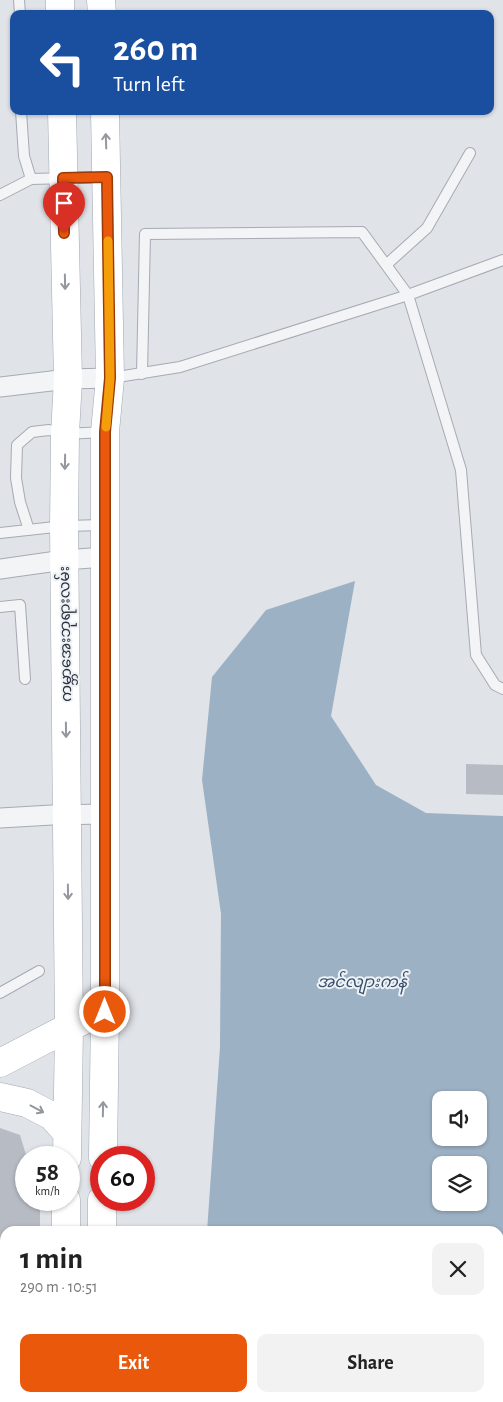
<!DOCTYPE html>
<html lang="en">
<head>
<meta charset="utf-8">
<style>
	body { margin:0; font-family:"Alegreya Sans","Noto Sans Myanmar",sans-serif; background:#f2f2f2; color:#222; height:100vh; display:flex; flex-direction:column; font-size:19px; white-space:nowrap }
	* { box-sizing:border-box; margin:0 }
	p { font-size:16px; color:#767676 }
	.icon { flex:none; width:28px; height:28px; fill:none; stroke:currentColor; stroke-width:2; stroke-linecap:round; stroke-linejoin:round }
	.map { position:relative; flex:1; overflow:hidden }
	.side { position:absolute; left:0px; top:1226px; width:504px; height:176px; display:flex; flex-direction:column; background:#fff; border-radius:15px 15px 0 0; box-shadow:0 1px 4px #0004 }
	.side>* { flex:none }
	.hud { position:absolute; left:10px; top:10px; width:484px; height:105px; border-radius:10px; box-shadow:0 1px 4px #0004; background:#1a4fa0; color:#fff; overflow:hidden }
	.buttons { position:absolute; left:432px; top:1091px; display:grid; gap:10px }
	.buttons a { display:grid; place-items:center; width:55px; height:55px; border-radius:10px; background:#fff; box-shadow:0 1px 4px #0004; font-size:25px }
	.speed { position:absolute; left:15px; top:1146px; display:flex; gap:10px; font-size:25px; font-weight:700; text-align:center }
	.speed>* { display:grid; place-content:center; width:65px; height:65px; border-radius:50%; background:#fff; box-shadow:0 1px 4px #0004; line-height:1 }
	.speed small { font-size:12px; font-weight:400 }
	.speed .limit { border:8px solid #d22; background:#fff; color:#111 }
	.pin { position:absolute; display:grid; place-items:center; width:42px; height:42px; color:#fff; margin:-51px -21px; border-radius:50% 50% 50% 0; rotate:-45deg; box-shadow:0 0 5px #0007 }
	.pin .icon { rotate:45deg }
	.me { position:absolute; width:55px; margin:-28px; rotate:0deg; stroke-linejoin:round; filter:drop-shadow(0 0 4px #0008) }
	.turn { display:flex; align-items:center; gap:18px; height:105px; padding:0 20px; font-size:22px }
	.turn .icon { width:65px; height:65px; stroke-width:2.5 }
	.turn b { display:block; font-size:35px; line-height:42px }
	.round { display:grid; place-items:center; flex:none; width:52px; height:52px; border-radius:10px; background:#f2f2f2 }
	.summary { display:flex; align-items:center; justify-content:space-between; height:85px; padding:0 20px }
	h1 { font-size:30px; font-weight:700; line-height:38px }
	.cta { display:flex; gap:10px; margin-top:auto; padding:10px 20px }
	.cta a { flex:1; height:58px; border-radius:10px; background:#ea580c; color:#fff; font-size:20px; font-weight:700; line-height:58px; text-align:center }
	.cta a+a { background:#f2f2f2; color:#222 }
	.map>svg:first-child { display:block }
	.water { fill:#9db1c5; fill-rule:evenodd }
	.building { fill:#b7bcc4 }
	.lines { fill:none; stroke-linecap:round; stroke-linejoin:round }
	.lane-casing { stroke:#a6aab2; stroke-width:12 }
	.street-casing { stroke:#a6aab2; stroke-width:21 }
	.primary-casing { stroke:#a0a8b3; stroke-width:29 }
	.lane { stroke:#f2f4f6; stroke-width:10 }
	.street { stroke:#f2f4f6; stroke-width:19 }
	.primary { stroke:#fff; stroke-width:28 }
	.oneway { stroke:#94989e }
	.route-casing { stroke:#983908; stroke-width:12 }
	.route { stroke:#ea580c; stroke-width:9 }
	.slow { stroke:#f59e0b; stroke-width:9 }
	.labels { text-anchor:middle; stroke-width:4; stroke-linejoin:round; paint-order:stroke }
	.street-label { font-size:15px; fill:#2a313e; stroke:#eff2f5 }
	.water-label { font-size:16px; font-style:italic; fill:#37506f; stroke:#eff2f5 }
</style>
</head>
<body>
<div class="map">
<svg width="503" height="1402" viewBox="0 0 503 1402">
	<rect width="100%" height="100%" fill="#e0e3e8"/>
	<path class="water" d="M355,581L331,716L376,785L426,813L503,816V1402H206V1398H499V1231H207L220,1047L221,914L202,780L212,677L266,610ZM441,1100H479V1138H441ZM441,1165H479V1202H441Z"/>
	<path class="building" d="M466,764L503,765V795L466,794Z
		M0,1128L20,1135L27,1158L26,1200H40V1231H5V1398H39V1402H0Z"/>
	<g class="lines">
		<g class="lane-casing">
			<path id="lane" d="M19,0L20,14
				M21,111L24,156L31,179L106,177
				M0,195L31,179
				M386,265L427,228L470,153
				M142,374L145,234L362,232L408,295L461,470L476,655L495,685L503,689
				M111,378L180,367L408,295L503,260
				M29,530L20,502L16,478L17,445L32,432L49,430L65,434L104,432
				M0,533L64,526L104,525
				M0,607L20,605L25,679
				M0,993L39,971"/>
		</g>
		<g class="street-casing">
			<path id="street" d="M0,387L68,379L110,378
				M0,569L64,560L105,557
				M0,818L52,815L104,814"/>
		</g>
		<g class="primary-casing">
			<path id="primary" d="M60,0V14
				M101,0L102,14
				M62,111L68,379L65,434L64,526L69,1027L67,1158
				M0,1063L69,1027L82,1021
				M0,1097L27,1103L52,1116L67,1133
				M103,1158L105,1012V432L110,378L105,111
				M66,1231V1200
				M102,1231V1200
				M64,1402V1398
				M100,1402V1398"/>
		</g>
		<use href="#lane" class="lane"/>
		<use href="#street" class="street"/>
		<use href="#primary" class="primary"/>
	</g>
	<defs><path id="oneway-shaft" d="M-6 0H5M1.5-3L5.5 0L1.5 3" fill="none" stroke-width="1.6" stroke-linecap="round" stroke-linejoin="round" transform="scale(1.25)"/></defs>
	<g class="oneway">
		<use href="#oneway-shaft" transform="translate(106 141) rotate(-92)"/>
		<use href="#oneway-shaft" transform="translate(65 282) rotate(89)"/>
		<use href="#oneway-shaft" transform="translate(65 462) rotate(91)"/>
		<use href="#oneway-shaft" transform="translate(66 730) rotate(89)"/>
		<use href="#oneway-shaft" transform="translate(68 892) rotate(89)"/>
		<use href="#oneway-shaft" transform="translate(37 1109) rotate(28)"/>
		<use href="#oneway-shaft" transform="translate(103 1109) rotate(-89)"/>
	</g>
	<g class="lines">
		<g class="route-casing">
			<path id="route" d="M64,233L63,178L107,177L110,378L105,432V1012"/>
		</g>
		<use href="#route" class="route"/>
		<path class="slow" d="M106,427L110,378L108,241"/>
	</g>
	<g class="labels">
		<g class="street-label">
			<text transform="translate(65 634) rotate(-91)" y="5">ကမ္ဘာအေးဘုရားလမ်း</text>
		</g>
		<g class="water-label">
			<text x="362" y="987">အင်လျားကန်</text>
		</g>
	</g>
</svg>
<div class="buttons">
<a><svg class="icon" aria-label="sound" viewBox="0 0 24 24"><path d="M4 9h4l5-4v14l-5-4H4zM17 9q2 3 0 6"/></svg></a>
<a><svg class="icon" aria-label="layers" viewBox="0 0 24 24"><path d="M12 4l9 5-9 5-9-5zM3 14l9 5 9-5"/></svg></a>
</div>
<div class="speed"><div>58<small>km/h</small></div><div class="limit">60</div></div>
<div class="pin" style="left:64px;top:233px;background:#d93025"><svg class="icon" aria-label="arrive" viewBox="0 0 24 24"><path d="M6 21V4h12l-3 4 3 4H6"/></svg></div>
<svg class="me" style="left:105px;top:1012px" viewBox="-20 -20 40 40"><circle r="17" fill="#ea580c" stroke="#fff" stroke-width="3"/><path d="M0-11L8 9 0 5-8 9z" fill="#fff"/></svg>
<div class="hud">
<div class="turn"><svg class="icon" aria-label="left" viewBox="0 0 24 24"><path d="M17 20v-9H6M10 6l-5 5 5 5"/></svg><div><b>260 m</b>Turn left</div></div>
</div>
<section class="side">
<div class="summary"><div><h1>1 min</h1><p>290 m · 10:51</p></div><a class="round"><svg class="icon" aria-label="close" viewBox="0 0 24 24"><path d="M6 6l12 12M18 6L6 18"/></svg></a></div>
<div class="cta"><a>Exit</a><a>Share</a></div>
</section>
</div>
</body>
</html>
